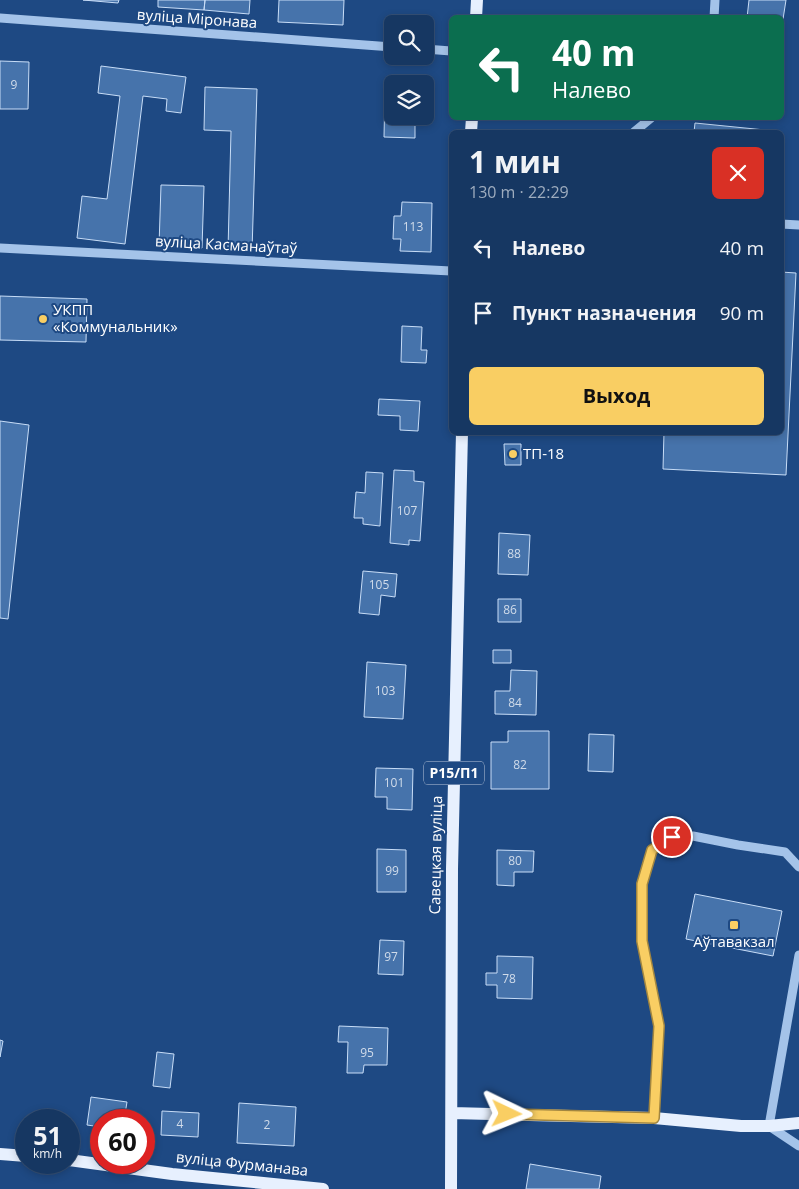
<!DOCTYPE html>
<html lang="ru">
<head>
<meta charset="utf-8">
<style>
	body { margin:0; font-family:"Open Sans",sans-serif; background:#1f3f68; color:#f1f3f6; height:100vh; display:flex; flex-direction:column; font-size:19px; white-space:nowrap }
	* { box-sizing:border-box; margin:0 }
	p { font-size:16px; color:#9eacbe }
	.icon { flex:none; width:28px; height:28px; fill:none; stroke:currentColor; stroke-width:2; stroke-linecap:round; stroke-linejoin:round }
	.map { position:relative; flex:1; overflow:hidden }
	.drawer { position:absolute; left:449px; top:130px; width:335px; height:305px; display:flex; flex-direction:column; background:#163762; border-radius:8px; box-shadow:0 2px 8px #0003,0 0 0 1px #355177 }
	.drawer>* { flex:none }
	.guide { position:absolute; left:449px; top:15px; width:335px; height:105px; border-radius:8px; box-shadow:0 2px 8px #0003,0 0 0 1px #355177; background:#0b6e4f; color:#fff; overflow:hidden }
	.fabs { position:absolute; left:384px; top:15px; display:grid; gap:10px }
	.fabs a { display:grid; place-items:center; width:50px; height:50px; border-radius:8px; background:#163762; box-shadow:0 2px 8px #0003,0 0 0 1px #355177; font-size:25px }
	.speed { position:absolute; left:15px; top:1109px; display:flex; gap:10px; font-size:25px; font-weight:700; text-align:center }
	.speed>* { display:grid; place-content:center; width:65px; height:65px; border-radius:50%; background:#163762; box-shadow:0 2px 8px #0003,0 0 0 1px #355177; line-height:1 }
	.speed small { font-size:12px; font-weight:400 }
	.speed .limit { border:8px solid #d22; background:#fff; color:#111 }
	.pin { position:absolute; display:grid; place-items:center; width:42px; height:42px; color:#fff; margin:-21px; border:2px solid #fff; border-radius:50%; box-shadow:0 1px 5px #0007 }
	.me { position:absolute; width:55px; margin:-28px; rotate:92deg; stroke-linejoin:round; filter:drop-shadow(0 0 4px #0008) }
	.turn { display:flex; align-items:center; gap:18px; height:105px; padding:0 20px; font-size:22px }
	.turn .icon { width:65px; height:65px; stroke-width:2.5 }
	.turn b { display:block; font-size:35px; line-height:42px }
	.round { display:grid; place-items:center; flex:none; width:52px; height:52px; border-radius:8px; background:#1f3f68 }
	.headline { display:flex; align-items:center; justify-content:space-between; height:85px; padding:0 20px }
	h1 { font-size:30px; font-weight:700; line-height:38px }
	.cta { display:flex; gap:10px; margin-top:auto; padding:10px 20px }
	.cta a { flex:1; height:58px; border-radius:8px; background:#f9ce63; color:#111; font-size:20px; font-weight:700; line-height:58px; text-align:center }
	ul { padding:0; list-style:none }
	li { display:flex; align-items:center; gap:15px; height:65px; padding:0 20px }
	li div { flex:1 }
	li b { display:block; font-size:19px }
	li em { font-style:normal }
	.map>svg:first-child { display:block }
	.building { fill:#4673ab; stroke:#c8ddf7 }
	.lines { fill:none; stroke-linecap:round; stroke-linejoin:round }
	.minor { stroke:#a4c3e9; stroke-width:9 }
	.major { stroke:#e7f0fe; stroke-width:12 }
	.route-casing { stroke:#a28640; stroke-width:12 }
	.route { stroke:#f9ce63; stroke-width:9 }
	.poi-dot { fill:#f9ce63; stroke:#1e4983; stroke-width:2 }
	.labels { text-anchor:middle; stroke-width:4; stroke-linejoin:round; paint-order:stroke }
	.number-label { font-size:12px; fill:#d1dcea }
	.shield { fill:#1e4983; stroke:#bcc8da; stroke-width:1 }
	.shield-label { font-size:14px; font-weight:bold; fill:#fff }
	.street-label { font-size:15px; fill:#fff; stroke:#1e4983 }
	.poi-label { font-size:15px; fill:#fff; stroke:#1e4983; text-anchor:start }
</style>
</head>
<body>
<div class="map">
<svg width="799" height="1189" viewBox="0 0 799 1189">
	<rect width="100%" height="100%" fill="#1e4983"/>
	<path class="building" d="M83,0H119L118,3Z
		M158,0H205L204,10L158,7Z
		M205,0H250L249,14L204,10Z
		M279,0H344L343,25L278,22Z
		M749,0H786L781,32V18H747Z
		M0,61L29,62L28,109H0Z
		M101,66L186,77L181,113L166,111L167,99L143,96L125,244L77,238L82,196L107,199L120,96L98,93Z
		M205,87L257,89L252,251L228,250L231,131L204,130Z
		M385,90L392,91V116H415V138L384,137Z
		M695,123L765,130V132H694Z
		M161,185L204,186L202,248L159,246Z
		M402,202L432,203L431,252L400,251L401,239H393L394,216H401Z
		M781,272L796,273L786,475L663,469L664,432H781Z
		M0,296L87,299L86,342L0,340Z
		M402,326L422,327L421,350H427L426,363L401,362Z
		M379,399L420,401L418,431L400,430V416L378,415Z
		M0,421L29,425L8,619L0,618Z
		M504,444H521V465H505Z
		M394,470L414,471V481L424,482L420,541L409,540V545L390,543Z
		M366,472L383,473L380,526L363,524V518H354L356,492L365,493Z
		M499,533L530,535L528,575L498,574Z
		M363,571L397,574L395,597L381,595L379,615L359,613Z
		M498,599H521V622H498Z
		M493,650H511V663H493Z
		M367,662L406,665L403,719L364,717Z
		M511,670L537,671L536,715L495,714V691H510Z
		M508,731H549V789H491V742H508Z
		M589,734L614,735L613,772L588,771Z
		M376,768L413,769L412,810L387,809V797H375Z
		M377,849L406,850V892H377Z
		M497,850L534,851L533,872H514V886L497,885Z
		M695,894L782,911L773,956L686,939Z
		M380,940L404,941L403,975L378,974Z
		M497,956L533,957L532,999L497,998V985H486V973H497Z
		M339,1026L388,1028L387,1065H364L363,1073H347L348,1042H338Z
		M0,1040L3,1041L0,1057Z
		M157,1052L174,1054L170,1088L153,1086Z
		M91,1097L127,1102L124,1120H101V1127L87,1125Z
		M239,1103L296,1107L294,1146L237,1143Z
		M162,1111L199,1113L198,1137L161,1135Z
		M530,1164L601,1176L599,1189H526Z"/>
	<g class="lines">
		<path class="minor" d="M0,18L392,47
			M714,18L715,0
			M425,49L451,51
			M634,132L651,118
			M781,224L799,225
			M0,248L451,271
			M799,955L769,1126L799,1146
			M654,1118L659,1026L642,941L641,884L652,851L672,837L693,836L738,845L785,852L799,867"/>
		<path class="major" d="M476,18L477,0
			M471,132L472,118
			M452,1113L654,1118L741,1126H769L799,1123
			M0,1154L26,1156
			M69,1160L172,1174L323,1189
			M451,1189L452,869L462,432"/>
	</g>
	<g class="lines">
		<g class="route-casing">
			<path id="route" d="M507,1114L654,1118L659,1026L642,941V884L652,850L672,837"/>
		</g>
		<use href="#route" class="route"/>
	</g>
	<g class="poi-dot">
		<circle cx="43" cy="319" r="5"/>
		<circle cx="513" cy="454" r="5"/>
		<rect x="729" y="920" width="10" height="10" rx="2.5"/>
	</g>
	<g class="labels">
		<g class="number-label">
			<text x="14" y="89">9</text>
			<text x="413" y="231">113</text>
			<text x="407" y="515">107</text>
			<text x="514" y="558">88</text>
			<text x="379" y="589">105</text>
			<text x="510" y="614">86</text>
			<text x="385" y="695">103</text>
			<text x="515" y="707">84</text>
			<text x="520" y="769">82</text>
			<text x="394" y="787">101</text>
			<text x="515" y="865">80</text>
			<text x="392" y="875">99</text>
			<text x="391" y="961">97</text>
			<text x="509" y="983">78</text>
			<text x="367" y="1057">95</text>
			<text x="180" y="1128">4</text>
			<text x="267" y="1129">2</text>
		</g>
		<rect class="shield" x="424" y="761.5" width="60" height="23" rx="4"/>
		<g class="shield-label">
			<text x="454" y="778">Р15/П1</text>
		</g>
		<g class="street-label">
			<text transform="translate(197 19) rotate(4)" y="5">вуліца Міронава</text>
			<text transform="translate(226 245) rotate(3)" y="5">вуліца Касманаўтаў</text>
			<text transform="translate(436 855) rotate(-89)" y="5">Савецкая вуліца</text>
			<text transform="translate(242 1164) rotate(6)" y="5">вуліца Фурманава</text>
		</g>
		<g class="poi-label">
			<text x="53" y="315">УКПП<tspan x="53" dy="17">«Коммунальник»</tspan></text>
			<text x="523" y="459">ТП-18</text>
			<text x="734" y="947" text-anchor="middle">Аўтавакзал</text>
		</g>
	</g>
</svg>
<div class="fabs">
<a><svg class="icon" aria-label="search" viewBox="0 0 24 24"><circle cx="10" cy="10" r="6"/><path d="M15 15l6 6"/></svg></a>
<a><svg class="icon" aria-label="layers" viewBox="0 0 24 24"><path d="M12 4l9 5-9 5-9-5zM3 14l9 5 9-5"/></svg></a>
</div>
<div class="speed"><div>51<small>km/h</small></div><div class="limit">60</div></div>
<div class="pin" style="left:672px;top:837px;background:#d93025"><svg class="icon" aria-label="arrive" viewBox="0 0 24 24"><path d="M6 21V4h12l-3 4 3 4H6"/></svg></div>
<svg class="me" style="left:507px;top:1114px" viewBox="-20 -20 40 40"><path d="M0-17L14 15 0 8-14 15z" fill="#f9ce63" stroke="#fff" stroke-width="4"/></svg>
<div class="guide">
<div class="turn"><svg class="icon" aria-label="left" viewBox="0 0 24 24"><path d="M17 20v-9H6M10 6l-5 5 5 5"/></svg><div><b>40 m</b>Налево</div></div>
</div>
<section class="drawer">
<div class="headline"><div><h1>1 мин</h1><p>130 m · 22:29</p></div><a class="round" style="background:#d93025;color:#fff"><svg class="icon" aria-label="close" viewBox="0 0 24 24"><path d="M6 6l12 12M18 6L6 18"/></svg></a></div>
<ul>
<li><svg class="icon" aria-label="left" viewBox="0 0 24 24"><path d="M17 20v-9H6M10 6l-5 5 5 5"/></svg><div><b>Налево</b></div><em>40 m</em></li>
<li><svg class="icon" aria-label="arrive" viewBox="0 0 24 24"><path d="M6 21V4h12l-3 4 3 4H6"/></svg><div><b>Пункт назначения</b></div><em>90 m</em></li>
</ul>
<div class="cta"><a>Выход</a></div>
</section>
</div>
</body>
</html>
